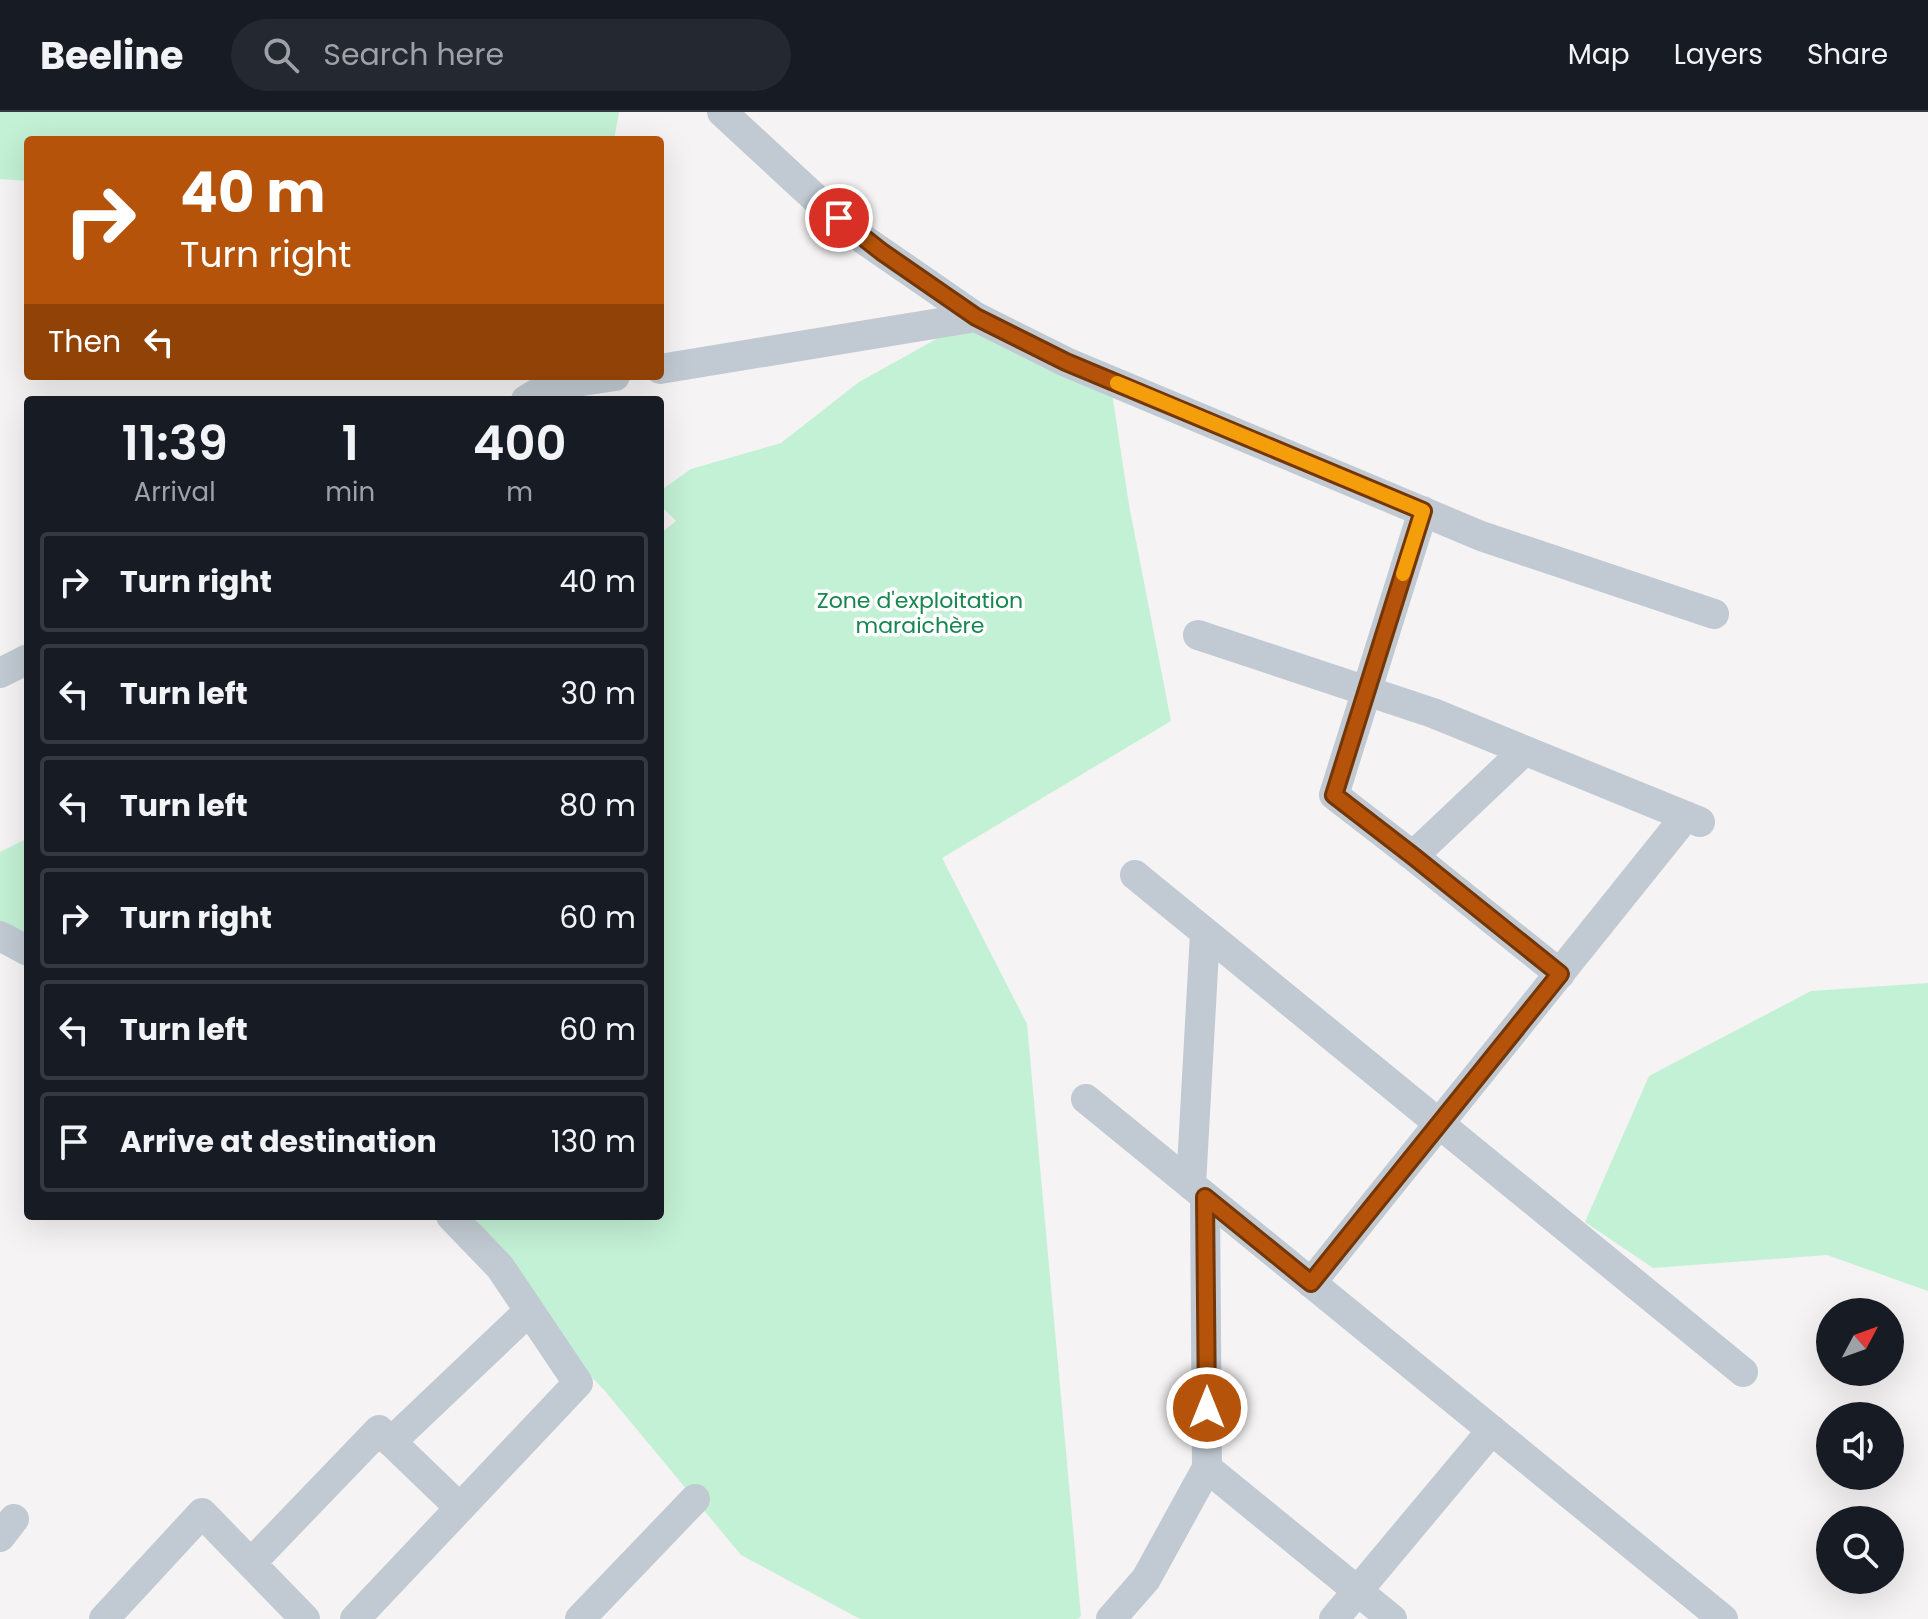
<!DOCTYPE html>
<html lang="en">
<head>
<meta charset="utf-8">
<style>
	body { margin:0; font-family:Poppins,sans-serif; background:#242831; color:#f1f3f6; height:100vh; display:flex; flex-direction:column; font-size:30px; white-space:nowrap }
	* { box-sizing:border-box; margin:0 }
	p { font-size:26px; color:#9ea1a6 }
	.icon { flex:none; width:44px; height:44px; fill:none; stroke:currentColor; stroke-width:2; stroke-linecap:round; stroke-linejoin:round }
	.map { position:relative; flex:1; overflow:hidden }
	.details { position:absolute; left:24px; top:284px; width:640px; height:824px; display:flex; flex-direction:column; background:#171b24; border-radius:8px; box-shadow:0 8px 32px #0002 }
	.details>* { flex:none }
	.top-card { position:absolute; left:24px; top:24px; width:640px; height:244px; border-radius:8px; box-shadow:0 8px 32px #0002; background:#b45309; color:#fff; overflow:hidden }
	.needle { width:52px; rotate:49deg }
	.buttons { position:absolute; left:1816px; top:1186px; display:grid; gap:16px }
	.buttons a { display:grid; place-items:center; width:88px; height:88px; border-radius:50%; background:#171b24; box-shadow:0 8px 32px #0002; font-size:40px }
	.pin { position:absolute; display:grid; place-items:center; width:68px; height:68px; color:#fff; margin:-34px; border:4px solid #fff; border-radius:50%; box-shadow:0 2px 8px #0007 }
	.me { position:absolute; width:88px; margin:-44px; rotate:0deg; stroke-linejoin:round; filter:drop-shadow(0 0 6px #0008) }
	.turn { display:flex; align-items:center; gap:28px; height:168px; padding:0 24px; font-size:36px }
	.turn .icon { width:104px; height:104px; stroke-width:2.5 }
	.turn b { display:block; font-size:56px; line-height:68px }
	.then { display:flex; align-items:center; height:76px; padding:0 24px; background:#0003; gap:16px; font-size:30px }
	.eta { display:flex; justify-content:space-evenly; align-items:center; height:136px; text-align:center }
	.eta b { font-size:48px; font-weight:600; line-height:56px }
	ul { padding:0; list-style:none }
	li { display:flex; align-items:center; gap:24px; height:100px; margin:0 16px 12px; padding:0 8px; border:4px solid #363941; border-radius:8px }
	li div { flex:1 }
	li b { display:block; font-size:30px }
	li em { font-style:normal }
	header { display:flex; align-items:center; gap:48px; box-sizing:border-box; height:112px; padding:0 40px; background:#171b24; border-bottom:2px solid #363941 }
	header strong { font-size:38px }
	nav { display:flex; gap:44px; margin-inline-start:auto; font-size:28px }
	.search { width:560px; height:72px; background:#242831; display:flex; align-items:center; gap:20px; box-sizing:border-box; padding:0 28px; border-radius:44px; color:#9ea1a6; font-size:30px }
	.map>svg:first-child { display:block }
	.green { fill:#c3f1d5 }
	.lines { fill:none; stroke-linecap:round; stroke-linejoin:round }
	.street { stroke:#c1cad2; stroke-width:30 }
	.route-casing { stroke:#753606; stroke-width:20 }
	.route { stroke:#b45309; stroke-width:14 }
	.slow { stroke:#f59e0b; stroke-width:14 }
	.labels { text-anchor:middle; stroke-width:7; stroke-linejoin:round; paint-order:stroke }
	.park-label { font-size:22px; fill:#17864f; stroke:#fff }
</style>
</head>
<body>
<header>
<strong>Beeline</strong>
<div class="search"><svg class="icon" aria-label="search" viewBox="0 0 24 24"><circle cx="10" cy="10" r="6"/><path d="M15 15l6 6"/></svg>Search here</div>
<nav><a>Map</a><a>Layers</a><a>Share</a></nav>
</header>
<div class="map">
<svg width="1928" height="1507" viewBox="0 0 1928 1507">
	<rect width="100%" height="100%" fill="#f5f3f3"/>
	<path class="green" d="M0,0H619L614,28H28V69L0,67Z
		M976,205L1110,268L1129,393L1171,609L942,746L1027,912L1081,1504L1078,1507H860L741,1443L605,1279L529,1199L454,1104H660V422L676,409L660,393V379L691,357L781,331L859,270Z
		M28,726V840L0,825V740Z
		M1928,871V1179L1827,1143L1653,1156L1585,1110L1649,964L1811,879Z"/>
	<g class="lines">
		<path class="street" d="M722,0L815,86L863,127L976,205L1066,250L1481,424L1714,502
			M660,257L976,205
			M526,288L549,274L615,264
			M1423,399L1334,683L1413,744L1560,862
			M1198,523L1433,601L1700,710
			M0,561L28,547
			M1413,744L1524,639
			M1135,763L1743,1260
			M0,824L28,839
			M1086,987L1723,1507
			M1191,1073L1205,821
			M1311,1171L1686,704
			M391,1330L529,1199
			M1207,1356L1392,1507
			M0,1425L14,1407
			M251,1451L379,1318L460,1396
			M104,1507L202,1401L305,1507
			M355,1507L578,1271L500,1155L451,1104
			M580,1507L695,1387
			M1111,1507L1146,1467L1207,1356L1205,1085
			M1334,1507L1492,1318"/>
	</g>
	<g class="lines">
		<g class="route-casing">
			<path id="route" d="M839,106L882,140L976,205L1066,250L1423,399L1334,683L1413,744L1560,862L1311,1171L1205,1085L1207,1296"/>
		</g>
		<use href="#route" class="route"/>
		<path class="slow" d="M1117,271L1423,399L1403,462"/>
	</g>
	<g class="labels">
		<g class="park-label">
			<text x="920" y="496">Zone d'exploitation<tspan x="920" dy="25">maraichère</tspan></text>
		</g>
	</g>
</svg>
<div class="buttons">
<a><svg class="needle" viewBox="-14 -14 28 28"><path d="M0-13l5 13h-10z" fill="#e53935"/><path d="M0 13l5-13h-10z" fill="#9ea1a6"/></svg></a>
<a><svg class="icon" aria-label="sound" viewBox="0 0 24 24"><path d="M4 9h4l5-4v14l-5-4H4zM17 9q2 3 0 6"/></svg></a>
<a><svg class="icon" aria-label="search" viewBox="0 0 24 24"><circle cx="10" cy="10" r="6"/><path d="M15 15l6 6"/></svg></a>
</div>
<div class="pin" style="left:839px;top:106px;background:#d93025"><svg class="icon" aria-label="arrive" viewBox="0 0 24 24"><path d="M6 21V4h12l-3 4 3 4H6"/></svg></div>
<svg class="me" style="left:1207px;top:1296px" viewBox="-20 -20 40 40"><circle r="17" fill="#b45309" stroke="#fff" stroke-width="3"/><path d="M0-11L8 9 0 5-8 9z" fill="#fff"/></svg>
<div class="top-card">
<div class="turn"><svg class="icon" aria-label="right" viewBox="0 0 24 24"><path d="M7 20v-9h11M14 6l5 5-5 5"/></svg><div><b>40 m</b>Turn right</div></div>
<div class="then">Then<svg class="icon" aria-label="left" viewBox="0 0 24 24"><path d="M17 20v-9H6M10 6l-5 5 5 5"/></svg></div>
</div>
<section class="details">
<div class="eta">
<div><b>11:39</b><p>Arrival</p></div>
<div><b>1</b><p>min</p></div>
<div><b>400</b><p>m</p></div>
</div>
<ul>
<li><svg class="icon" aria-label="right" viewBox="0 0 24 24"><path d="M7 20v-9h11M14 6l5 5-5 5"/></svg><div><b>Turn right</b></div><em>40 m</em></li>
<li><svg class="icon" aria-label="left" viewBox="0 0 24 24"><path d="M17 20v-9H6M10 6l-5 5 5 5"/></svg><div><b>Turn left</b></div><em>30 m</em></li>
<li><svg class="icon" aria-label="left" viewBox="0 0 24 24"><path d="M17 20v-9H6M10 6l-5 5 5 5"/></svg><div><b>Turn left</b></div><em>80 m</em></li>
<li><svg class="icon" aria-label="right" viewBox="0 0 24 24"><path d="M7 20v-9h11M14 6l5 5-5 5"/></svg><div><b>Turn right</b></div><em>60 m</em></li>
<li><svg class="icon" aria-label="left" viewBox="0 0 24 24"><path d="M17 20v-9H6M10 6l-5 5 5 5"/></svg><div><b>Turn left</b></div><em>60 m</em></li>
<li><svg class="icon" aria-label="arrive" viewBox="0 0 24 24"><path d="M6 21V4h12l-3 4 3 4H6"/></svg><div><b>Arrive at destination</b></div><em>130 m</em></li>
</ul>
</section>
</div>
</body>
</html>
